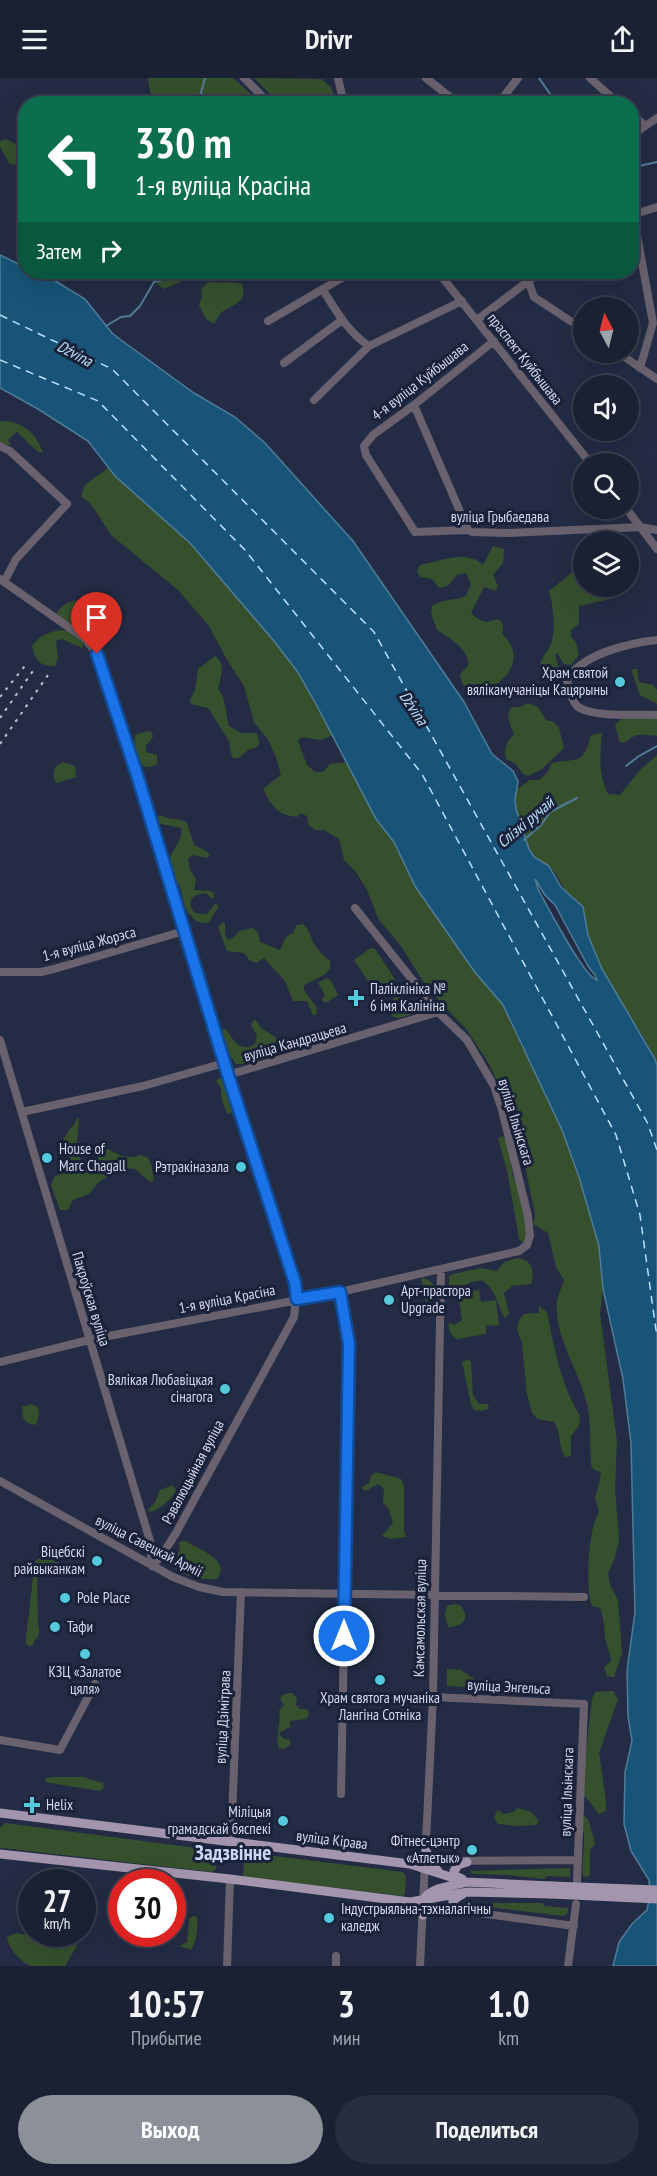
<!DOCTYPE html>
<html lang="ru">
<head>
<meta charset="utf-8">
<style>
	body { margin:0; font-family:"PT Sans Narrow",sans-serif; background:#272e3f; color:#f1f3f6; height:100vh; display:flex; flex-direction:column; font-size:22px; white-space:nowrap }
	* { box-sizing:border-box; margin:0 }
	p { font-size:20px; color:#9fa3ac }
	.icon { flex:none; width:33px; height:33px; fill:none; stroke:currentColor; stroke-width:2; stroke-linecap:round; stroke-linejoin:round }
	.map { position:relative; height:1888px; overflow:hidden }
	.details { display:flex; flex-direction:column; background:#1a2133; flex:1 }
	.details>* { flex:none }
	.banner { position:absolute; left:18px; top:18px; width:621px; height:183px; border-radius:24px; box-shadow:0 6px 24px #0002,0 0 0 2px #383e4e; background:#0b6e4f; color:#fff; overflow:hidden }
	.needle { width:39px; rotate:353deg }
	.controls { position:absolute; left:573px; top:219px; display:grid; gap:12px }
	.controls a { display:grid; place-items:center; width:66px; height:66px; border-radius:50%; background:#1a2133; box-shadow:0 6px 24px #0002,0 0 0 2px #383e4e; font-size:30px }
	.speed { position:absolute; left:18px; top:1791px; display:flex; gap:12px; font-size:30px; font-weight:700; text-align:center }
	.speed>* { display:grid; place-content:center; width:78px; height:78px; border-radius:50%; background:#1a2133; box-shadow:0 6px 24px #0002,0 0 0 2px #383e4e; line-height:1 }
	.speed small { font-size:15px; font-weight:400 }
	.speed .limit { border:9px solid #d22; background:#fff; color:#111 }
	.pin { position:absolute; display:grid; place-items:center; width:51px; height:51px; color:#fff; margin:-62px -26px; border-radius:50% 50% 50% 0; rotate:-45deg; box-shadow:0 0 6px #0007 }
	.pin .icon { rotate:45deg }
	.me { position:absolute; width:66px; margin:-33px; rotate:0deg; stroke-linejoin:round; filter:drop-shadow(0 0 4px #0008) }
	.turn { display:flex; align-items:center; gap:21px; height:126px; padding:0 18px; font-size:27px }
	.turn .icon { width:78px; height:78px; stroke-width:2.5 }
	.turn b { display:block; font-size:42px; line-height:51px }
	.then { display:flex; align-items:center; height:57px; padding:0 18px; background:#0003; gap:12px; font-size:22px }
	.eta { display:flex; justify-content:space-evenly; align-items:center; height:102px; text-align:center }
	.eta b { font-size:36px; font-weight:700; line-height:42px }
	.primary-button { display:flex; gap:12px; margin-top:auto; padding:12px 18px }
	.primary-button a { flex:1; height:69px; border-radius:36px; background:#8c9099; color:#fff; font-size:24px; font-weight:700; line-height:69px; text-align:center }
	.primary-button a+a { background:#272e3f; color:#f1f3f6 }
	header { display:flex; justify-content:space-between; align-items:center; height:78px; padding:0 18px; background:#1a2133; font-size:27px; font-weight:700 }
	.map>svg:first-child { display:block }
	.green { fill:#36502d }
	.water { fill:#175477; stroke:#507c9a; stroke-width:1.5; fill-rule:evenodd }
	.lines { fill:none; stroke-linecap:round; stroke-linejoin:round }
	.stream { stroke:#507c9a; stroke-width:2 }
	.ferry { stroke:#bbe0fb; stroke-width:1.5; stroke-dasharray:8 6; stroke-linecap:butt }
	.minor { stroke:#69626e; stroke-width:8 }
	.major { stroke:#a495ae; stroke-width:9 }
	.rail { stroke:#bac1d3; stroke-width:2; stroke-dasharray:3 6; stroke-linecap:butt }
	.major-bridge { stroke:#a495ae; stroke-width:9 }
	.route-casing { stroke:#114b97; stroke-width:15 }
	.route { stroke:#1a73e8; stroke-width:10 }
	.poi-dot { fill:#54cadc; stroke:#1a2239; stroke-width:2 }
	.labels { text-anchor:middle; stroke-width:6; stroke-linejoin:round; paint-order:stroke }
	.street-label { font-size:15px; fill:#d4daeb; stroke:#1a2239 }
	.poi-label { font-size:15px; fill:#d4daeb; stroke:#1a2239; text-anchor:start }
	.water-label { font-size:16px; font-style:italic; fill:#bbe0fb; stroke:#1a2239 }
	.district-label { font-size:21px; font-weight:bold; fill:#cbd7f7; stroke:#1a2239 }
</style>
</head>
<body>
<header><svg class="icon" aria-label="menu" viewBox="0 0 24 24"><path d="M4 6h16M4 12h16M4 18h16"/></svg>Drivr<svg class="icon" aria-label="share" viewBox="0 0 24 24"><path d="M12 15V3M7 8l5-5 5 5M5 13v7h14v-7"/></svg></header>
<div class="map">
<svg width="657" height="1888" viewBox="0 0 657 1888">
	<rect width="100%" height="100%" fill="#232c44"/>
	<path class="green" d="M148,0H233L261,25H247L239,20L235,22L236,25H150L151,19Z
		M254,0L321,1L330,8L338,25H279Z
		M6,61L25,71V96L22,88L10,86L0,69V63Z
		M163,194H195L187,201L164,211L157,206V198Z
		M208,204C220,206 230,203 242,206C248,225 233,226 222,234C218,237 217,243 214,246L206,241L199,227L202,219L201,211Z
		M0,343C21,342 37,355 43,375L37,373L17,354L8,362L11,367L0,366Z
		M108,390L190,465L274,563L297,593L333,657L320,662L301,659L298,663L307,687L315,694H323L330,686L348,684L376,741L394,764L415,808L474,893L503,927L521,967L536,994L553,1031L573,1082L589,1130L599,1168L603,1211L600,1236L617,1363L615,1410L619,1461L615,1480L608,1495L610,1507L618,1522L622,1575L614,1599L607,1598L604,1589L611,1583C610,1572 606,1568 605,1559C604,1548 604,1540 600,1530L592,1528C585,1510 588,1450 599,1434L595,1420L600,1402L601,1394L594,1392L591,1387C590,1369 591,1349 588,1331C582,1295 554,1262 557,1224C558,1217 562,1209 564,1202L556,1189L548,1155L533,1146L535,1137L520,1062L511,1033L489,986L467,952L428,911L401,868L379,842L367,812L356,794L344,782L339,761L324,752H315L308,746L307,738L300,735L298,739C276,737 272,728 263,711L281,697L276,679L268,662L254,644L244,608L226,580L209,548L178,512L111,457L91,426L81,418L85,407Z
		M493,468L504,471L503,485L493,497L498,508L496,513L484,509L471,535C479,542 485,547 496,541L501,543L503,548L502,556C543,591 463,639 460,596L468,588C470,571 449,560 437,552L431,535L432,528C441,521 454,523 466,518L471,507L466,495L457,497L448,508L439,510L432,501L420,499L417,493L420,487C440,483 467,471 483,487Z
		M574,493L583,495L584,508L613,509L615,520L579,528V546L571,552V559L576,564L579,577L571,587L564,586L557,575L555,577L559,591C552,595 547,597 540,592C539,580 547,576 551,566C556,554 553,524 549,513Z
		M79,522L94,531L97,539L93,551C77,553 68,545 56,536C62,527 68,523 79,522Z
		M59,552L68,553L83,564V569L82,570L62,561L56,563L58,580L55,588C40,589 35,582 32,568C39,558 47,555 59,552Z
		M215,578C227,587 220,599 218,611C227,622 225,635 229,648L241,655H257L259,665L257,669L248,672L239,680H233L230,672L229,663L208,630L191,626L190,622L195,612L198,591Z
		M633,591H637L639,604L653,607L657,612V626L640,617L632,594Z
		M528,625L538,629L546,642L554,644L559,650L564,670L542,691L528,698L523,696L516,686L506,681C503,670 507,665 514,656C511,647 504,638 512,629H519Z
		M622,640H657V658C646,657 634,654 627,664L620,665L615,647Z
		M149,653L152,654L153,659L146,668V674L157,677V686C136,697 133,673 135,657Z
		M602,655C600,678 598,695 608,716L620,717L640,692L657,677V987C647,959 627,936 612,910C596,883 587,853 578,823C560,812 563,803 551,790C547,786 540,785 535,780C523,767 513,730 516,712L530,702H539L547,695L552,685C579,680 583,687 591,657Z
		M63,684L75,688L76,699L57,705L55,703C52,693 54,688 63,684Z
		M160,737L167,740L182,742L187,745L194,767L206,773L210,777L207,780L192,777L188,781L190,792L196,801L194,812L211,813L214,816V820H211L206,815L196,817L191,821C189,833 195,837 207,836L215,826H217L218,830C213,835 213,840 208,845C200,845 196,844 191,838C184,831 183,821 181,812C178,802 167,792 170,781C173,769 183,764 181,750L161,746L156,741Z
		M222,845H225V858L228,862L233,860L239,853L253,850L258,855L260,864L280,872L286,859L293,855L297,847L303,846C309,851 310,857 313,864C318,872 323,878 330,883V891L324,897L304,907V912L317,930L316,937H313L307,923H293L285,903L264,880L256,885L250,883L244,875L227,873L218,849Z
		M371,870L375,871L395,901L375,914L354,882Z
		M326,900L331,903L338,917L326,925L321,922L325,917L318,905Z
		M402,915L405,916L413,928L412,936C397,941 396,943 386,930L387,925Z
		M254,942H256L261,950L277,960C271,984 260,986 236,986L229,976L221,952L226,951C234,963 240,975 255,966L257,958L251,947Z
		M219,1000L226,1002L235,1033L228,1036C224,1029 220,1018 221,1010L216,1003Z
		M77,1040H79C79,1058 72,1071 84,1086H93L97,1079V1069C113,1069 123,1085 139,1077L147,1079L151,1086L154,1102L150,1104L135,1091L125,1090L100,1103L89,1116L73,1122L68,1132H60L51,1107L54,1099L65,1094L67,1081C60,1072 59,1069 65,1059C69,1053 68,1051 74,1047Z
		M503,1058L507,1064L513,1098L519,1110L528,1158L523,1165L519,1161L508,1097L498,1060Z
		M518,1180C532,1181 535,1194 531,1206L512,1208L504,1215L509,1236L505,1240C497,1228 497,1213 483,1203C469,1201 461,1210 451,1219L449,1217V1198L453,1196L481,1190L497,1193L504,1184Z
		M421,1200C434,1201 439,1212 433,1223L426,1224Z
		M479,1212L481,1224L496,1222L499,1247L487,1248L486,1245V1256L457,1261C450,1257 448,1252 449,1244L454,1247L462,1242L458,1214Z
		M539,1228L547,1234C554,1269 561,1307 580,1338L579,1348L571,1358V1378L565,1379C558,1368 562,1358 554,1344L538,1341L532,1335L527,1316L522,1265L517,1251L519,1242L524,1236L539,1235Z
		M468,1281L471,1284L473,1317L479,1326H488L489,1331L481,1333L474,1332L471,1326L462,1284Z
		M31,1326L38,1329L39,1337L36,1347L27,1345L23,1340L22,1329Z
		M376,1394L401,1401L404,1408V1453L406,1459L391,1461L382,1458L393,1445L389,1432L383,1424L384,1411L378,1406L366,1413L361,1410L369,1405L371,1398Z
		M173,1407L176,1413C171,1421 160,1432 150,1434L148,1432L155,1424L160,1412Z
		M181,1463H186C201,1473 231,1482 217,1501C201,1503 172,1497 168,1478L180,1473L179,1465Z
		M40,1480L58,1483L60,1487V1497H50L40,1491L37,1494L38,1547C40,1554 40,1558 34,1563L33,1567L29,1568L26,1566V1560L35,1483Z
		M453,1526L460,1527C471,1541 464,1548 448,1549L445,1536L447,1528Z
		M447,1591L461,1592L474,1601V1608L470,1609L447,1608Z
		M613,1613L618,1621L599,1675L606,1722V1733L599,1736L584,1717V1691L592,1621L595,1614Z
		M287,1615H292L297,1620L296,1627L300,1631H307L309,1636L306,1641L290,1643V1649L279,1655L282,1660L290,1662V1667L284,1671L279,1670C274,1656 282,1646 279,1633L284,1627L281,1623V1618Z
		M52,1699H83L103,1705L104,1710L100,1713L45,1704L46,1700Z
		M517,1730L531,1734L538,1742L537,1747L516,1748L498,1746L494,1739L498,1732L503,1736L514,1734Z
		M583,1737L588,1741C590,1749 594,1759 595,1766L590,1772V1797L587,1799L583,1798C581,1784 585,1771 584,1757C583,1750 581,1745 583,1737Z
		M5,1745L212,1772L217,1776L216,1791L212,1794L2,1770H0V1750Z
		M249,1775L403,1794L406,1798L405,1816L403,1818L245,1799L243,1798L245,1777Z
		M570,1790V1799L546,1798L545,1801L508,1797L472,1796L470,1793Z
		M473,1825H543L544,1828L568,1830V1835L564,1838L471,1827Z
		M193,1838L197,1839C198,1850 197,1863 191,1872L179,1868L187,1864L189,1841Z
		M16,1855L76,1864L77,1868L65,1888C57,1888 38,1888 31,1888C20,1884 9,1871 7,1859Z"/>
	<path class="water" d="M0,177L25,189L26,194H35L54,202L85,221L112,255L121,262L194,315L235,339L265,365L353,463L464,624L492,676L513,693L518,703L515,722L516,731L529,771L534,779L549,788L561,809L583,829L588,857L602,891L655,981L657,987V1888H613L619,1864L632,1846L647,1832L650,1817L649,1802L631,1773L624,1746L625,1694L632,1663L628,1638L627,1593L635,1534L631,1365L623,1301L603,1211L599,1168L579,1099L562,1052L503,927L474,893L415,808L394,764L376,741L317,628L297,593L274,563L190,465L115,398L88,363L38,331L0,310ZM535,801L545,817L555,827L588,888L595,897L597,902C584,899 548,829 539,813Z"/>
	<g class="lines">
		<path class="stream" d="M539,0L557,26
			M198,26L205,0
			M632,84L639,88L657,84
			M106,248L121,239L130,238L140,228L154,204L166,201L172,194
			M626,688L639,678L657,668
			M524,762L541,747L550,734L577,720"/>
		<path class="ferry" d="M0,237L112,291L374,554L647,1044L657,1072
			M0,282L98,323L245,472L422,696L616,1057L640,1137L657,1259"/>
		<path class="minor" d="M244,0L270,26
			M338,0L344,26
			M426,0L459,26
			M590,0L619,26
			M498,26L518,0
			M632,36L645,48
			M632,57L657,40
			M632,137L657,129
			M632,142L637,157L653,245L640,290
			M438,194L591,386
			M522,194L528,202L534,219L584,252
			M323,212C336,233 348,254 369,268
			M477,242L540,194
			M268,243L352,194
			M494,263L414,327L373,357L364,368L366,377L415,454L468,452L472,454L507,455L641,449L657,452
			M617,274L657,301
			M284,285L342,242
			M314,322L369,268L462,223
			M414,327L468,452
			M0,368L10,373L67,426L16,481L4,504
			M626,430L657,471
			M0,501L84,560L97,576L138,700L228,997L297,1212L294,1239L176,1455L162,1477L152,1488
			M657,562C630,565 581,576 567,602C569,610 571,622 577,628C591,640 639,636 657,637
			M0,894H41L54,891L184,853
			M0,962L150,1463L152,1488
			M228,997L438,934
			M22,1034L143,1008L224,985
			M340,1214L349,1266V1294L341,1716
			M0,1284L93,1261L340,1214L519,1173L527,1167L530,1158L528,1138L502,1032L494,1008L467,962L438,934L355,830
			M0,1403L173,1499L199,1509L223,1514L584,1519
			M433,1619L584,1626L577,1803
			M0,1662L60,1672L95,1606
			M231,1764L241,1514
			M430,1783L577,1782
			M420,1827L574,1848
			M227,1888L230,1801
			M336,1888V1878
			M420,1888L433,1619L441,1192
			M568,1888L576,1826"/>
		<path class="major" d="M0,1735L410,1786L466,1804L552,1808
			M426,1773L430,1783L438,1793
			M0,1776L230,1801L410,1824L468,1814L551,1816
			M462,1801L455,1798L454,1793L458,1787L467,1784
			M423,1822C432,1808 452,1809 466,1804
			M410,1824L423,1837
			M460,1833L453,1826V1822L463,1816"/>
		<path class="rail" d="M0,619L28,584
			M0,640L35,590
			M0,666L48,597"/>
		<path class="major-bridge" d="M552,1808L657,1812
			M551,1816L657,1821"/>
	</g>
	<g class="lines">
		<g class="route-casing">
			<path id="route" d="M97,576L138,700L228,997L295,1205L297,1221L340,1214L349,1266L344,1558"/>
		</g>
		<use href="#route" class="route"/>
	</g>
	<g class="poi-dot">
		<circle cx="620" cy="604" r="6"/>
		<path d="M353 911h6v6h6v6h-6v6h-6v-6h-6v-6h6z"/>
		<circle cx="47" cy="1080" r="6"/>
		<circle cx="241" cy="1089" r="6"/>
		<circle cx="389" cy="1222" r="6"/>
		<circle cx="225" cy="1311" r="6"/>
		<circle cx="97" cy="1483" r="6"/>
		<circle cx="65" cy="1520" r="6"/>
		<circle cx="55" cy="1549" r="6"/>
		<circle cx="85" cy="1576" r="6"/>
		<circle cx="380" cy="1602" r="6"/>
		<path d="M29 1718h6v6h6v6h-6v6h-6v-6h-6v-6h6z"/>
		<circle cx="283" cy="1743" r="6"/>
		<circle cx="472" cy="1772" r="6"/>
		<circle cx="329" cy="1840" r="6"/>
	</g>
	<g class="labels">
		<g class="street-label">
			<text transform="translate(525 281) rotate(52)" y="5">праспект Куйбышава</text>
			<text transform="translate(420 303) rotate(-38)" y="5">4-я вуліца Куйбышава</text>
			<text x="500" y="444">вуліца Грыбаедава</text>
			<text transform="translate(89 866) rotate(-15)" y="5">1-я вуліца Жорэса</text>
			<text transform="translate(295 964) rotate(-16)" y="5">вуліца Кандрацьева</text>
			<text transform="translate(516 1044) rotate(73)" y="5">вуліца Ільінскага</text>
			<text transform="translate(91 1221) rotate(73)" y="5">Пакроўская вуліца</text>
			<text transform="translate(227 1221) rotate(-11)" y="5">1-я вуліца Красіна</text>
			<text transform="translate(193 1394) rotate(-62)" y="5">Рэвалюцыйная вуліца</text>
			<text transform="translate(149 1468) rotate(27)" y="5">вуліца Савецкай Арміі</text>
			<text transform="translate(420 1540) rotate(-89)" y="5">Камсамольская вуліца</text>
			<text transform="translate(509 1609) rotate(3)" y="5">вуліца Энгельса</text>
			<text transform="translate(223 1639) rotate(-87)" y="5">вуліца Дзімітрава</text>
			<text transform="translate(567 1714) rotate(-88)" y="5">вуліца Ільінскага</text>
			<text transform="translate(332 1762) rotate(7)" y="5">вуліца Кірава</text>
		</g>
		<g class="poi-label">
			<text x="608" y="600" text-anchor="end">Храм святой<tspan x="608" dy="17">вялікамучаніцы Кацярыны</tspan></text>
			<text x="370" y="916">Паліклініка №<tspan x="370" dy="17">6 імя Калініна</tspan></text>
			<text x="59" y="1076">House of<tspan x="59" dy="17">Marc Chagall</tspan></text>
			<text x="229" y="1094" text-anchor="end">Рэтракіназала</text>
			<text x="401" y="1218">Арт-прастора<tspan x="401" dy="17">Upgrade</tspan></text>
			<text x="213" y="1307" text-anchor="end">Вялікая Любавіцкая<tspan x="213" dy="17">сінагога</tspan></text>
			<text x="85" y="1479" text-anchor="end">Віцебскі<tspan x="85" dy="17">райвыканкам</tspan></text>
			<text x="77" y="1525">Pole Place</text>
			<text x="67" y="1554">Тафи</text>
			<text x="85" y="1599" text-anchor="middle">КЗЦ «Залатое<tspan x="85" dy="17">цяля»</tspan></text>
			<text x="380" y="1625" text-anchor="middle">Храм святога мучаніка<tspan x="380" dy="17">Лангіна Сотніка</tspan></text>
			<text x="46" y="1732">Helix</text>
			<text x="271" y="1739" text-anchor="end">Міліцыя<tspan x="271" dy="17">грамадскай бяспекі</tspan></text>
			<text x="460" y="1768" text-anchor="end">Фітнес-цэнтр<tspan x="460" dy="17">«Атлетык»</tspan></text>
			<text x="341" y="1836">Індустрыяльна-тэхналагічны<tspan x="341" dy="17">каледж</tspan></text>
		</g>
		<g class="water-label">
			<text transform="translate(75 275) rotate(28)" y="6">Dźvina</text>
			<text transform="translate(414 630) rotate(56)" y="6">Dźvina</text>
			<text transform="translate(525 744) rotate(-40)" y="6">Слізкі ручай</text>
		</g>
		<g class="district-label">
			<text x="233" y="1782">Задзвінне</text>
		</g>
	</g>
</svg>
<div class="controls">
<a><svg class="needle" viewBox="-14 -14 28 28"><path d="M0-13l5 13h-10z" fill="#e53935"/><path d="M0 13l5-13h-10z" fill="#9fa3ac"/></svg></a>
<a><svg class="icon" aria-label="sound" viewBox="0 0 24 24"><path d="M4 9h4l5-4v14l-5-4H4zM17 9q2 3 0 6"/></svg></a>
<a><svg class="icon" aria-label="search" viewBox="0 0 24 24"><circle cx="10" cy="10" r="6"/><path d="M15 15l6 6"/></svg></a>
<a><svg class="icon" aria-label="layers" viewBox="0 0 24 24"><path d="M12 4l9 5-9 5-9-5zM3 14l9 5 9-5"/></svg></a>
</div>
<div class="speed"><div>27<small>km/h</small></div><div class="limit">30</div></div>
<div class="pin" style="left:97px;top:576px;background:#d93025"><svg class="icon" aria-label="arrive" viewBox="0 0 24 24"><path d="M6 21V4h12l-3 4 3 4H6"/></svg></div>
<svg class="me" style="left:344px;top:1558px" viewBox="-20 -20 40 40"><circle r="17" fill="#1a73e8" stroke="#fff" stroke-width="3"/><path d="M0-11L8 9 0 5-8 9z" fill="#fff"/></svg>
<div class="banner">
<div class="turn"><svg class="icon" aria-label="left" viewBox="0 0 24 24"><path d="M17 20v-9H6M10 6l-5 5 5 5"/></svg><div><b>330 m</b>1-я вуліца Красіна</div></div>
<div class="then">Затем<svg class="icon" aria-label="right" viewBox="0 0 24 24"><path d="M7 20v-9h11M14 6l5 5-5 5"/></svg></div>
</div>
</div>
<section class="details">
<div class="eta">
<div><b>10:57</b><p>Прибытие</p></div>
<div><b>3</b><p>мин</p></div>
<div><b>1.0</b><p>km</p></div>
</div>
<div class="primary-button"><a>Выход</a><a>Поделиться</a></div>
</section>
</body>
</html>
